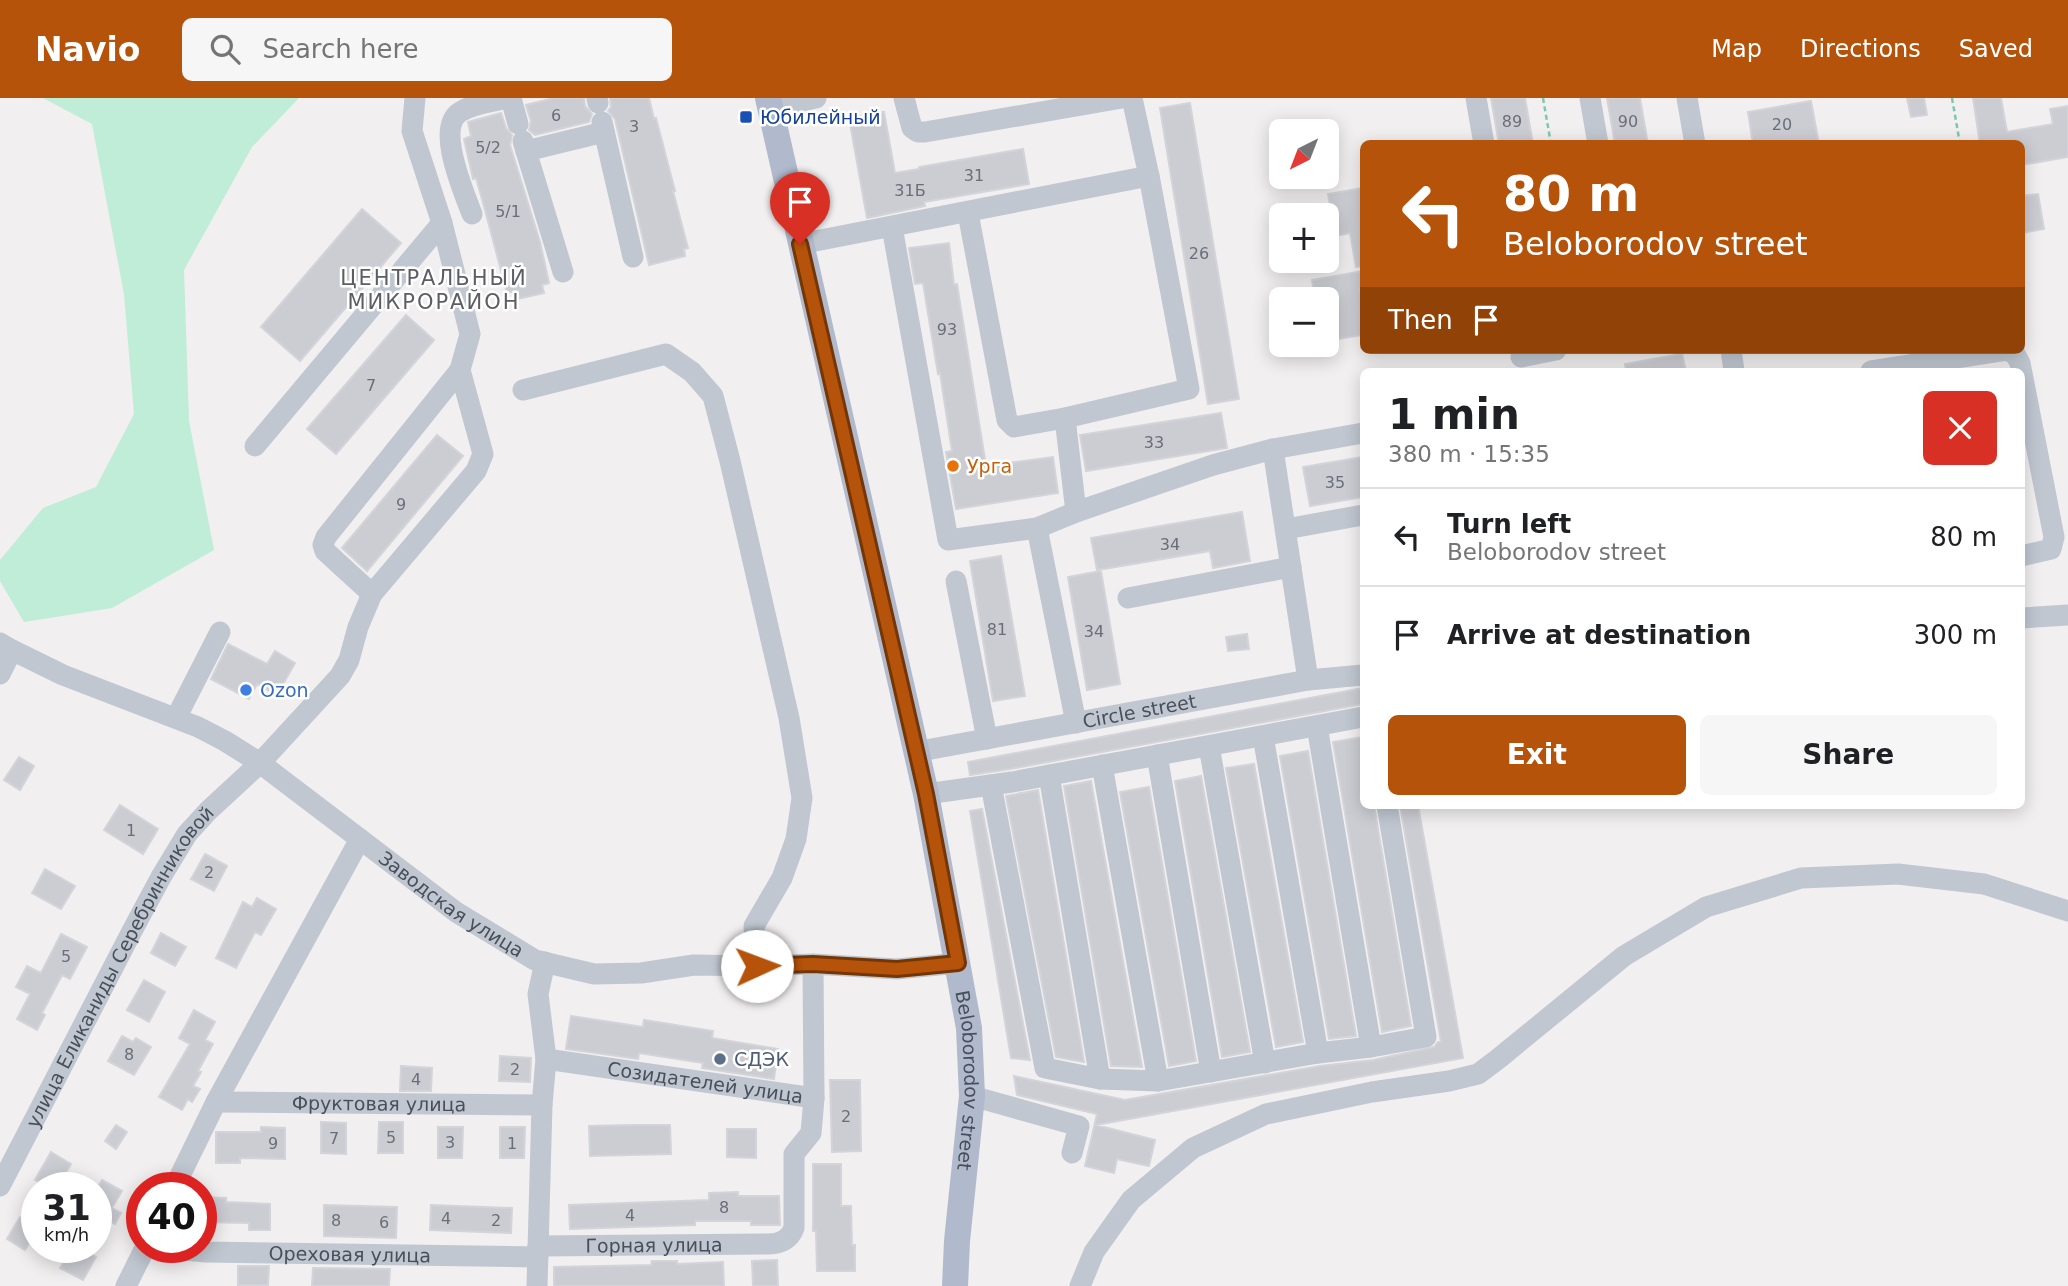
<!DOCTYPE html>
<html lang="en">
<head>
<meta charset="utf-8">
<style>
	body { margin:0; font-family:"DejaVu Sans",sans-serif; background:#f6f6f6; color:#202124; height:100vh; display:flex; flex-direction:column; font-size:26px; white-space:nowrap }
	* { box-sizing:border-box; margin:0 }
	p { font-size:23px; color:#757577 }
	.icon { flex:none; width:38px; height:38px; fill:none; stroke:currentColor; stroke-width:2; stroke-linecap:round; stroke-linejoin:round }
	.map { position:relative; flex:1; overflow:hidden }
	.drawer { position:absolute; left:1360px; top:270px; width:665px; height:441px; display:flex; flex-direction:column; background:#fff; border-radius:10px; box-shadow:0 4px 18px #0003 }
	.drawer>* { flex:none }
	.hud { position:absolute; left:1360px; top:42px; width:665px; height:214px; border-radius:10px; box-shadow:0 4px 18px #0003; background:#b45309; color:#fff; overflow:hidden }
	.needle { width:46px; rotate:222deg }
	.fabs { position:absolute; left:1269px; top:21px; display:grid; gap:14px }
	.fabs a { display:grid; place-items:center; width:70px; height:70px; border-radius:10px; background:#fff; box-shadow:0 4px 18px #0003; font-size:35px }
	.speed { position:absolute; left:21px; top:1074px; display:flex; gap:14px; font-size:35px; font-weight:700; text-align:center }
	.speed>* { display:grid; place-content:center; width:91px; height:91px; border-radius:50%; background:#fff; box-shadow:0 4px 18px #0003; line-height:1 }
	.speed small { font-size:18px; font-weight:400 }
	.speed .limit { border:10px solid #d22; background:#fff; color:#111 }
	.pin { position:absolute; display:grid; place-items:center; width:60px; height:60px; color:#fff; margin:-72px -30px; border-radius:50% 50% 50% 0; rotate:-45deg; box-shadow:0 0 7px #0007 }
	.pin .icon { rotate:45deg }
	.me { position:absolute; width:77px; margin:-38px; rotate:88deg; stroke-linejoin:round; filter:drop-shadow(0 0 5px #0008) }
	.turn { display:flex; align-items:center; gap:24px; height:147px; padding:0 28px; font-size:32px }
	.turn .icon { width:91px; height:91px; stroke-width:2.5 }
	.turn b { display:block; font-size:49px; line-height:60px }
	.then { display:flex; align-items:center; height:66px; padding:0 28px; background:#0003; gap:14px; font-size:26px }
	.round { display:grid; place-items:center; flex:none; width:74px; height:74px; border-radius:10px; background:#f6f6f6 }
	.headline { display:flex; align-items:center; justify-content:space-between; height:119px; padding:0 28px }
	h1 { font-size:42px; font-weight:700; line-height:52px }
	.action { display:flex; gap:14px; margin-top:auto; padding:14px 28px }
	.action a { flex:1; height:80px; border-radius:10px; background:#b45309; color:#fff; font-size:28px; font-weight:700; line-height:80px; text-align:center }
	.action a+a { background:#f6f6f6; color:#202124 }
	ul { padding:0; list-style:none }
	li { display:flex; align-items:center; gap:21px; height:98px; padding:0 28px; border-top:2px solid #e0e0e0 }
	li div { flex:1 }
	li b { display:block; font-size:26px }
	li em { font-style:normal }
	header { display:flex; align-items:center; gap:42px; box-sizing:border-box; height:98px; padding:0 35px; background:#b45309; color:#fff }
	header strong { font-size:33px }
	nav { display:flex; gap:38px; margin-inline-start:auto; font-size:24px }
	.search { width:490px; height:63px; background:#f6f6f6; display:flex; align-items:center; gap:18px; box-sizing:border-box; padding:0 24px; border-radius:10px; color:#757577; font-size:26px }
	.map>svg:first-child { display:block }
	.green { fill:#bfedd7 }
	.building { fill:#cccdd3; stroke:#d3d4da; stroke-width:2 }
	.lines { fill:none; stroke-linecap:round; stroke-linejoin:round }
	.path { stroke:#79caad; stroke-width:2.5; stroke-dasharray:5 3.5; stroke-linecap:butt }
	.minor { stroke:#c0c7d0; stroke-width:21 }
	.major { stroke:#b0bacc; stroke-width:26 }
	.route-casing { stroke:#753606; stroke-width:18 }
	.route { stroke:#b45309; stroke-width:12 }
	.transit-dot { fill:#1a4fb4; stroke:#fff; stroke-width:2.5 }
	.food-dot { fill:#e8710a; stroke:#fff; stroke-width:2.5 }
	.shop-dot { fill:#3f7fe0; stroke:#fff; stroke-width:2.5 }
	.service-dot { fill:#5c6f8a; stroke:#fff; stroke-width:2.5 }
	.labels { text-anchor:middle; stroke-width:5; stroke-linejoin:round; paint-order:stroke }
	.number-label { font-size:16px; fill:#696e79 }
	.transit-label { font-size:19px; fill:#164399; stroke:#fff; text-anchor:start }
	.food-label { font-size:19px; fill:#c56008; stroke:#fff; text-anchor:start }
	.shop-label { font-size:19px; fill:#366cbe; stroke:#fff; text-anchor:start }
	.street-label { font-size:19px; fill:#484f5b; stroke:#fff }
	.service-label { font-size:19px; fill:#4e5e75; stroke:#fff; text-anchor:start }
	.neighbourhood-label { font-size:21px; letter-spacing:2px; fill:#5c5e63; stroke:#fff }
</style>
</head>
<body>
<header>
<strong>Navio</strong>
<div class="search"><svg class="icon" aria-label="search" viewBox="0 0 24 24"><circle cx="10" cy="10" r="6"/><path d="M15 15l6 6"/></svg>Search here</div>
<nav><a>Map</a><a>Directions</a><a>Saved</a></nav>
</header>
<div class="map">
<svg width="2068" height="1188" viewBox="0 0 2068 1188">
	<rect width="100%" height="100%" fill="#f1efef"/>
	<path class="green" d="M43,0H299L252,49L184,172L189,323L214,452L112,510L24,524L0,483V462L43,410L96,389L134,316L124,196L92,26Z"/>
	<path class="building" d="M554,0H584L585,8L592,16L589,24L535,37L529,32L531,23L526,7Z
		M610,0H649L654,21L656,20L675,93H673L688,150L684,151L685,158L649,167L615,21L608,13L611,9Z
		M1491,0H1525L1533,46H1499Z
		M1607,0H1640L1648,46H1615Z
		M1907,0H1924L1927,17L1911,19Z
		M1973,0H2001L2007,34L2053,26L2050,11L2068,8V59L2021,67V46H1980Z
		M1811,3L1819,46H1753L1748,14Z
		M1190,5L1239,301L1208,306L1160,10Z
		M884,14L895,75L919,71V69L1023,51L1029,86L924,104L925,108L867,120L849,20Z
		M501,15L506,30L512,37L510,47L540,144L549,185L542,187L544,195L517,201L515,193L507,195L485,112L476,80L473,81L464,41L471,38L468,24Z
		M1363,90V168L1356,169L1350,135L1335,138L1328,96Z
		M2038,96L2044,131L2021,135V98Z
		M362,111L401,145L300,263L261,229Z
		M949,145L954,187L957,186L986,368L1053,359L1058,395L956,411L946,354L952,353L940,275L938,276L923,185L915,186L909,150Z
		M1363,173V190H1360L1363,211V237L1337,241L1330,201H1315L1312,182Z
		M406,217L434,242L336,356L307,331Z
		M1682,256L1686,273H1626L1625,266Z
		M1221,315L1227,350L1086,373L1080,337Z
		M437,337L463,358L367,473L342,450Z
		M1363,359V399L1310,408L1303,369Z
		M1242,414L1250,463L1213,470L1210,453L1097,472L1091,440Z
		M1001,458L1025,598L993,603L970,463Z
		M1101,473L1120,586L1087,592L1068,479Z
		M1247,536L1249,551L1228,553L1226,539Z
		M228,546L267,566L275,553L295,565L277,597L257,586L249,601L211,581Z
		M1363,590V606L1010,671L970,677L968,664Z
		M1363,639V707H1374L1411,928L1382,934L1333,644Z
		M1308,653L1356,938L1329,941L1280,658Z
		M19,659L34,668L20,692L4,682Z
		M1254,666L1303,944L1276,949L1226,670Z
		M1201,678L1250,954L1222,959L1175,683Z
		M1091,683L1142,969L1111,968L1064,688Z
		M1149,689L1196,963L1169,968L1120,694Z
		M1038,692L1084,964L1056,959L1006,698Z
		M120,707L158,731L143,756L104,732Z
		M1400,707H1418L1463,960L1096,1027L1155,1042L1149,1068L1117,1061L1114,1075L1085,1068L1097,1016L1017,997L1014,978L1125,1002L1320,968L1373,962L1434,949L1438,944H1441Z
		M982,711L1030,962L1011,960L970,713Z
		M205,756L227,768L214,793L191,781Z
		M45,771L75,788L61,811L32,795Z
		M257,800L276,811L261,837L255,834L236,870L216,860L243,804L252,809Z
		M161,835L186,849L175,868L151,855Z
		M61,836L87,849L70,881L62,877L42,915L45,917L37,932L17,921L30,896L16,889L27,868L41,875Z
		M144,882L165,894L149,924L127,912Z
		M194,912L215,924L205,942L213,946L198,973L201,974L193,988L200,991L192,1004L188,1001L182,1012L159,999L190,946L179,940Z
		M571,918L643,929L644,922L713,933L712,940L778,951L774,981L702,970L703,965L639,955L638,961L566,951Z
		M122,938L133,944L136,940L151,949L134,977L108,963Z
		M500,958L531,960L530,984L499,983Z
		M401,968L432,970L431,993H400Z
		M830,982H860L861,1053L832,1054Z
		M321,1024L346,1025V1056L321,1055Z
		M379,1024H403V1055H378Z
		M116,1027L127,1034L116,1051L105,1043Z
		M633,1027H670L671,1056L590,1058L589,1028Z
		M261,1029L285,1030V1061L240,1060V1065H216V1034H261Z
		M438,1029H463L462,1060H438Z
		M500,1029H525L524,1060H500Z
		M727,1031H756V1060L727,1059Z
		M51,1054L71,1066L57,1090H49L35,1082Z
		M813,1066H841V1108H851L852,1147H855V1173H817L816,1133H813Z
		M102,1082L122,1093L112,1110L121,1115L115,1126L96,1116V1092Z
		M738,1094V1098H779L780,1127H751V1123H695V1127L570,1131L569,1107L709,1102V1095Z
		M201,1099L226,1100V1104L270,1106V1132H249V1125L201,1124Z
		M324,1107L397,1109L396,1140L324,1138Z
		M431,1107L512,1110L511,1135L430,1132Z
		M20,1119L37,1129V1132L25,1152L7,1141Z
		M72,1150H80L96,1159L83,1182L60,1170Z
		M777,1162L778,1188H753L752,1163Z
		M652,1163H677V1166L723,1164L724,1188H554V1169L651,1167Z
		M238,1168H269L268,1187H238Z
		M313,1170L390,1171L389,1188H312Z"/>
	<g class="lines">
		<path class="path" d="M1543,0L1551,46
			M1952,0L1960,46"/>
		<g class="minor">
			<path d="M511,0L518,26"/>
			<path d="M597,0L598,5"/>
			<path d="M904,0L912,30L918,34H925L1122,0"/>
			<path d="M1476,0L1484,46"/>
			<path d="M1590,0L1598,46"/>
			<path d="M1687,0L1695,46"/>
			<path d="M771,10L816,0"/>
			<path d="M602,24L633,159"/>
			<path d="M523,43L526,53L604,34"/>
			<path d="M526,53L563,174"/>
			<path d="M968,115L1007,322L1014,329L1065,320L1076,414"/>
			<path d="M472,116C464,94 435,30 460,14C472,6 493,4 507,0"/>
			<path d="M892,129L948,442L1037,430L1076,414L1213,367L1273,351"/>
			<path d="M800,146L1149,78L1132,0"/>
			<path d="M1731,252L1734,273"/>
			<path d="M1521,259L1556,252"/>
			<path d="M1871,273L2007,252L2015,256L2020,265L2054,439L2051,451L2021,458"/>
			<path d="M523,292L666,256L692,274L713,298L730,363L789,620L802,700L796,741L782,780L754,828L757,868"/>
			<path d="M1065,320L1189,291L1149,78"/>
			<path d="M255,348L442,125"/>
			<path d="M1037,430L1076,625"/>
			<path d="M1286,431L1363,417"/>
			<path d="M956,483L987,641"/>
			<path d="M372,496L325,453L323,447L326,439L460,272"/>
			<path d="M1128,500L1291,469"/>
			<path d="M2021,520L2068,517"/>
			<path id="s1" d="M0,545L12,552L63,577L198,629L225,643L260,665L456,814L535,862L594,876L641,875L694,867L757,868L813,866L897,871L958,865"/>
			<path d="M0,552H12L0,576"/>
			<path d="M1308,582L1273,351L1363,335"/>
			<path d="M176,620L220,534"/>
			<path d="M1317,628L1371,949"/>
			<path d="M1263,638L1318,955"/>
			<path d="M1209,648L1265,965"/>
			<path id="s2" d="M915,654L1308,582L1363,577"/>
			<path d="M1157,657L1211,974"/>
			<path d="M1102,667L1158,983"/>
			<path d="M1049,677L1100,981"/>
			<path d="M991,687L1045,970L1100,981L1158,983L1318,955L1371,949L1426,939L1387,707"/>
			<path d="M926,696L1012,684L1363,619"/>
			<path id="s3" d="M546,961L814,1000"/>
			<path d="M972,998L1079,1028L1072,1055"/>
			<path id="s4" d="M216,1004L542,1007"/>
			<path id="s5" d="M0,1088L132,833L161,779L187,736L208,713L260,665L340,578L349,562L358,529L372,496L476,373L483,356L460,272L470,236L442,125L412,33L415,0"/>
			<path d="M174,1090L216,1004L360,741"/>
			<path id="s6" d="M538,1148L769,1146C781,1146 790,1141 794,1130V1056L811,1035L814,1000L813,866"/>
			<path id="s7" d="M161,1150L206,1154L538,1159"/>
			<path d="M126,1188L145,1150"/>
			<path d="M537,1188L542,1007L546,961L538,896L545,864"/>
			<path d="M1080,1188L1094,1154L1131,1102L1193,1050L1266,1016L1372,994L1449,983L1478,976L1498,961L1624,858L1706,809L1801,780L1898,776L1984,786L2068,813"/>
		</g>
		<path class="major" id="s8" d="M768,0L926,696L969,930L972,998L957,1143L955,1188"/>
	</g>
	<g class="lines">
		<g class="route-casing">
			<path id="route" d="M757,868L813,866L897,871L958,865L926,696L800,146"/>
		</g>
		<use href="#route" class="route"/>
	</g>
	<rect class="transit-dot" x="739" y="12" width="14" height="14" rx="3.5"/>
	<circle class="food-dot" cx="953" cy="368" r="7"/>
	<circle class="shop-dot" cx="246" cy="592" r="7"/>
	<circle class="service-dot" cx="720" cy="961" r="7"/>
	<g class="labels">
		<g class="number-label">
			<text x="556" y="23">6</text>
			<text x="1512" y="29">89</text>
			<text x="1628" y="29">90</text>
			<text x="1782" y="32">20</text>
			<text x="634" y="34">3</text>
			<text x="488" y="55">5/2</text>
			<text x="974" y="83">31</text>
			<text x="910" y="98">31Б</text>
			<text x="508" y="119">5/1</text>
			<text x="1199" y="161">26</text>
			<text x="947" y="237">93</text>
			<text x="371" y="293">7</text>
			<text x="1154" y="350">33</text>
			<text x="1335" y="390">35</text>
			<text x="401" y="412">9</text>
			<text x="1170" y="452">34</text>
			<text x="997" y="537">81</text>
			<text x="1094" y="539">34</text>
			<text x="131" y="738">1</text>
			<text x="209" y="780">2</text>
			<text x="66" y="864">5</text>
			<text x="129" y="962">8</text>
			<text x="515" y="977">2</text>
			<text x="416" y="987">4</text>
			<text x="846" y="1024">2</text>
			<text x="391" y="1045">5</text>
			<text x="334" y="1046">7</text>
			<text x="450" y="1050">3</text>
			<text x="273" y="1051">9</text>
			<text x="512" y="1051">1</text>
			<text x="724" y="1115">8</text>
			<text x="630" y="1123">4</text>
			<text x="446" y="1126">4</text>
			<text x="336" y="1128">8</text>
			<text x="496" y="1128">2</text>
			<text x="384" y="1130">6</text>
		</g>
		<g class="transit-label">
			<text x="760" y="26">Юбилейный</text>
		</g>
		<g class="food-label">
			<text x="967" y="375">Урга</text>
		</g>
		<g class="shop-label">
			<text x="260" y="599">Ozon</text>
		</g>
		<g class="street-label">
			<text dy="7" stroke="none"><textPath href="#s2" startOffset="228">Circle street</textPath></text>
			<text dy="7" stroke="none"><textPath href="#s1" startOffset="525">Заводская улица</textPath></text>
			<text dy="7" stroke="none"><textPath href="#s5" startOffset="250">улица Еликаниды Серебринниковой</textPath></text>
			<text dy="7" stroke="none"><textPath href="#s8" startOffset="1004">Beloborodov street</textPath></text>
			<text dy="7" stroke="none"><textPath href="#s3" startOffset="161">Созидателей улица</textPath></text>
			<text dy="7" stroke="none"><textPath href="#s4" startOffset="163">Фруктовая улица</textPath></text>
			<text dy="7" stroke="none"><textPath href="#s6" startOffset="116">Горная улица</textPath></text>
			<text dy="7" stroke="none"><textPath href="#s7" startOffset="189">Ореховая улица</textPath></text>
		</g>
		<g class="service-label">
			<text x="734" y="968">СДЭК</text>
		</g>
		<g class="neighbourhood-label">
			<text x="434" y="187">ЦЕНТРАЛЬНЫЙ<tspan x="434" dy="24">МИКРОРАЙОН</tspan></text>
		</g>
	</g>
</svg>
<div class="fabs">
<a><svg class="needle" viewBox="-14 -14 28 28"><path d="M0-13l5 13h-10z" fill="#e53935"/><path d="M0 13l5-13h-10z" fill="#757577"/></svg></a>
<a>+</a>
<a>−</a>
</div>
<div class="speed"><div>31<small>km/h</small></div><div class="limit">40</div></div>
<div class="pin" style="left:800px;top:146px;background:#d93025"><svg class="icon" aria-label="arrive" viewBox="0 0 24 24"><path d="M6 21V4h12l-3 4 3 4H6"/></svg></div>
<svg class="me" style="left:757px;top:868px" viewBox="-20 -20 40 40"><circle r="19" fill="#fff"/><path d="M0-13L10 11 0 6-10 11z" fill="#b45309"/></svg>
<div class="hud">
<div class="turn"><svg class="icon" aria-label="left" viewBox="0 0 24 24"><path d="M17 20v-9H6M10 6l-5 5 5 5"/></svg><div><b>80 m</b>Beloborodov street</div></div>
<div class="then">Then<svg class="icon" aria-label="arrive" viewBox="0 0 24 24"><path d="M6 21V4h12l-3 4 3 4H6"/></svg></div>
</div>
<section class="drawer">
<div class="headline"><div><h1>1 min</h1><p>380 m · 15:35</p></div><a class="round" style="background:#d93025;color:#fff"><svg class="icon" aria-label="close" viewBox="0 0 24 24"><path d="M6 6l12 12M18 6L6 18"/></svg></a></div>
<ul>
<li><svg class="icon" aria-label="left" viewBox="0 0 24 24"><path d="M17 20v-9H6M10 6l-5 5 5 5"/></svg><div><b>Turn left</b><p>Beloborodov street</p></div><em>80 m</em></li>
<li><svg class="icon" aria-label="arrive" viewBox="0 0 24 24"><path d="M6 21V4h12l-3 4 3 4H6"/></svg><div><b>Arrive at destination</b></div><em>300 m</em></li>
</ul>
<div class="action"><a>Exit</a><a>Share</a></div>
</section>
</div>
</body>
</html>
